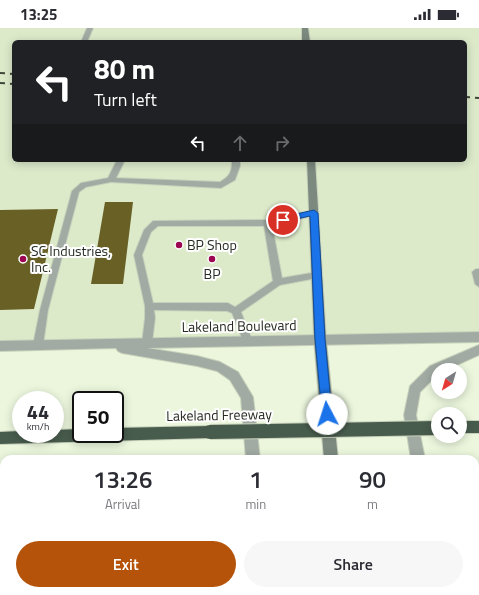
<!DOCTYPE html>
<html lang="en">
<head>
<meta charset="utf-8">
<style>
	body { margin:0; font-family:"Titillium Web",sans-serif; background:#f7f7f7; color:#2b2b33; height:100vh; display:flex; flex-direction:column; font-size:15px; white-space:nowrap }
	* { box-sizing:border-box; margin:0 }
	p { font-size:13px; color:#7c7c81 }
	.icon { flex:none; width:22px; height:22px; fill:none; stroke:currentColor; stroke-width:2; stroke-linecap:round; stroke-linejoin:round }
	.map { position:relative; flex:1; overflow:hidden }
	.drawer { position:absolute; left:0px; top:427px; width:479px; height:140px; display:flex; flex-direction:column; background:#fff; border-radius:12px 12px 0 0; box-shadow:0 2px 10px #0003 }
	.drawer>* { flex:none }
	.banner { position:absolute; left:12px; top:12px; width:455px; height:122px; border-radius:6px; box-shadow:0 2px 10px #0003; background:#202124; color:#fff; overflow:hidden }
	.needle { width:26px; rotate:217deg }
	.buttons { position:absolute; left:431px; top:335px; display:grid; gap:8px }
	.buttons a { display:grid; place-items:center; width:36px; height:36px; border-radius:50%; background:#fff; box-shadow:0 2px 10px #0003; font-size:20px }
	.speed { position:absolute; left:12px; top:363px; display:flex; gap:8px; font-size:20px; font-weight:700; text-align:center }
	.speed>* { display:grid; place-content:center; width:52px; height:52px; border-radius:50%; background:#fff; box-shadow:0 2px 10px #0003; line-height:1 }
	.speed small { font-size:10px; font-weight:400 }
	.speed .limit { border:2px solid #111; border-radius:6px; background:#fff; color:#111 }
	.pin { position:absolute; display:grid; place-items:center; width:34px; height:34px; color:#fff; margin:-17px; border:2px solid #fff; border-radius:50%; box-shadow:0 1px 4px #0007 }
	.me { position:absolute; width:44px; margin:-22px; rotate:355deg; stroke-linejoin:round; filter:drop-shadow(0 0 3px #0008) }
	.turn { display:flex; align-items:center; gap:14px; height:84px; padding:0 16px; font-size:18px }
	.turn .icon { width:52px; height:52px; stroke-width:2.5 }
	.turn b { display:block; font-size:28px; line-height:34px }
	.lanes { display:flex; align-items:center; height:38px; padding:0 16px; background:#0003; justify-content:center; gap:20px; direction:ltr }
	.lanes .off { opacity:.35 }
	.eta { display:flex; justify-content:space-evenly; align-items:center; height:68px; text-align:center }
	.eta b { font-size:24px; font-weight:600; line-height:28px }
	.primary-button { display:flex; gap:8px; margin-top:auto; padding:8px 16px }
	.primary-button a { flex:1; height:46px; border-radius:24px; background:#b45309; color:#fff; font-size:16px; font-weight:600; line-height:46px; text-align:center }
	.primary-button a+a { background:#f7f7f7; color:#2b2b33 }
	.status { display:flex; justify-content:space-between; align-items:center; height:28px; padding:0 20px; background:#fff; direction:ltr }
	.status svg { height:11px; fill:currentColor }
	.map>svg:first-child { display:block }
	.built { fill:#dceaca; fill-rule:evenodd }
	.building { fill:#686024 }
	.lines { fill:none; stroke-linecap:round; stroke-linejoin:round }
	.service-casing { stroke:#c8d1bb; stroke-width:2 }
	.tertiary-casing { stroke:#c8d1bb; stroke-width:2 }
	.secondary-casing { stroke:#c8d1bb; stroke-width:2 }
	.motorway-casing { stroke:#c8d1bb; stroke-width:2 }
	.service { fill:#a1aba3; fill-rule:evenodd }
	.tertiary { fill:#a1aba3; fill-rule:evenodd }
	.secondary { fill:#7b897e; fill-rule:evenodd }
	.motorway { fill:#485c4d; fill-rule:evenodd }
	.rail { stroke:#404539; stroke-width:2; stroke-dasharray:5 5; stroke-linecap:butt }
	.motorway-bridge-casing { stroke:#c8d1bb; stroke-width:16; stroke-linecap:butt }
	.motorway-bridge { stroke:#485c4d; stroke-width:14 }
	.route { fill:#1a73e8; stroke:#114b97 }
	.poi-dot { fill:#9c0552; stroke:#fff; stroke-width:1.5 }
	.labels { text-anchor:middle; stroke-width:4; stroke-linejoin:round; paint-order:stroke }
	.poi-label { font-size:14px; fill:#272b21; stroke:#fff; text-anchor:start }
	.street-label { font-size:14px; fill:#272b21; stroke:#fff }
</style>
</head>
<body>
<div class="status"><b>13:25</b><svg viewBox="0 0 49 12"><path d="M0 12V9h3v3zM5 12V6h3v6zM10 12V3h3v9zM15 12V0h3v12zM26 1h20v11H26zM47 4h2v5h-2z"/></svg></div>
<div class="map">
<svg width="479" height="567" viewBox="0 0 479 567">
	<rect width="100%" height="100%" fill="#ebf6dd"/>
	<path class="built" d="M0,0H479V309L0,318ZM14,14H465V132H14Z"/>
	<path class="building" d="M105,174H133L123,256H91Z
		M58,181L34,281L0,282V182Z"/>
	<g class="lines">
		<g class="service-casing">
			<path id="service" d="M87,0H93L87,14H81Z
				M117,132H125L116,150L220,154C230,148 232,144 232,132H240V138L235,152L221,160L111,154L86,159L79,164L48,282L43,317L41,320L38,321L35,320L33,317L40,282L72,163L81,155L108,150Z
				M314,182L317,183L318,185L317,187L272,197L282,250L317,244L321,247L317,250L280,257L241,284L252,312L250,315L247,316L244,315L232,285L227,283L154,282L155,290L152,315L150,318L147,319L144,318L142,315L145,290V278L134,227L144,202L153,193L268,192ZM158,198H264L273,253L235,279L228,275H153L142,227L151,204Z
				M476,241H479V259L475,256L472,244Z"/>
		</g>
		<g class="tertiary-casing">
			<path id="tertiary" d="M479,304V314L147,320L197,328L220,334L238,344L253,369L260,431H246L241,370L230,352L217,343L197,338L122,325L118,323L116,320L0,323V313Z
				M479,317V327L446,342H438V346L420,364L416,387L425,431H411L404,387L410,358L430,338Z
				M475,558L479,561V567H464L463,563H475Z
				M217,563H232L231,567H215Z"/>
		</g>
		<g class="secondary-casing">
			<path id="secondary" d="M302,0H308L310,14H302Z
				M307,132H315L326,311L338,431H324L314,311Z
				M336,563H350L351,567H335Z"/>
		</g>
		<g class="motorway-casing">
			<path id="motorway" d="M460,393H479V405H460Z
				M210,398L215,399L217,404L215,409L210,410L0,416V404L21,403V406H55V402L81,401V406H115V400Z
				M475,464H479V478H475Z
				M0,470H4V484H0Z"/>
		</g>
		<use href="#service" class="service"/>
		<use href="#tertiary" class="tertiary"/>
		<use href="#secondary" class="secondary"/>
		<use href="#motorway" class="motorway"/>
		<path class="rail" d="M0,45L14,46
			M0,55L14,56
			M465,69L479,70"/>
		<g class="motorway-bridge-casing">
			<path id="motorway-bridge" d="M210,404L438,400"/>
		</g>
		<use href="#motorway-bridge" class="motorway-bridge"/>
	</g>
	<path class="route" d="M314,182L318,185L325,311L332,386L331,389L327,391L323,389L322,386L315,311L310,188L283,194L279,192L283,189Z"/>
	<g class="poi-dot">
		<circle cx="179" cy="217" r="4"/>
		<circle cx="23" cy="231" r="4"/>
		<circle cx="212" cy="231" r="4"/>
	</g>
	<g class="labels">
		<g class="poi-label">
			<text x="187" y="222">BP Shop</text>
			<text x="31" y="228">SC Industries,<tspan x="31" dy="16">Inc.</tspan></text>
			<text x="212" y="251" text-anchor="middle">BP</text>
		</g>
		<g class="street-label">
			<text transform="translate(239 298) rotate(-1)" y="5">Lakeland Boulevard</text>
			<text transform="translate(219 387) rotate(-1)" y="5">Lakeland Freeway</text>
		</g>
	</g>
</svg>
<div class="buttons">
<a><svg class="needle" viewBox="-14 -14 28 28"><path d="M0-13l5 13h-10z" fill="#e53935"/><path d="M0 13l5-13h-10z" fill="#7c7c81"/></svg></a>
<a><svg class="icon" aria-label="search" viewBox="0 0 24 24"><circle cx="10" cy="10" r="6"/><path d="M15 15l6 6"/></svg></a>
</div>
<div class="speed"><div>44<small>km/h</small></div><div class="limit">50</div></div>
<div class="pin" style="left:283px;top:192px;background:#d93025"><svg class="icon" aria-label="arrive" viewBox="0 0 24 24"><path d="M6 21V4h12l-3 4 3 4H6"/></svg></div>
<svg class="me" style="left:327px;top:386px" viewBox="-20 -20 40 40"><circle r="19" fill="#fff"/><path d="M0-13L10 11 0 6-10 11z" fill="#1a73e8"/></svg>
<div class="banner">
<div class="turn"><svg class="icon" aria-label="left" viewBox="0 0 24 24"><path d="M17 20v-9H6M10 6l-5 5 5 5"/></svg><div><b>80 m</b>Turn left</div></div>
<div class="lanes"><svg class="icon" aria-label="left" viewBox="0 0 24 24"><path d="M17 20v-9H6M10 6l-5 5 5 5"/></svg><svg class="icon off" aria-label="ahead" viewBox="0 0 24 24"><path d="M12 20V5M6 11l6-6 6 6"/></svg><svg class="icon off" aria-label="right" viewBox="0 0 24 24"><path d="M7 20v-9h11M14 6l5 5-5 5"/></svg></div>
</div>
<section class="drawer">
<div class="eta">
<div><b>13:26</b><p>Arrival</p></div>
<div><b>1</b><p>min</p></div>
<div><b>90</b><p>m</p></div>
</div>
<div class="primary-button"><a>Exit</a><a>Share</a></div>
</section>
</div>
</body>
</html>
